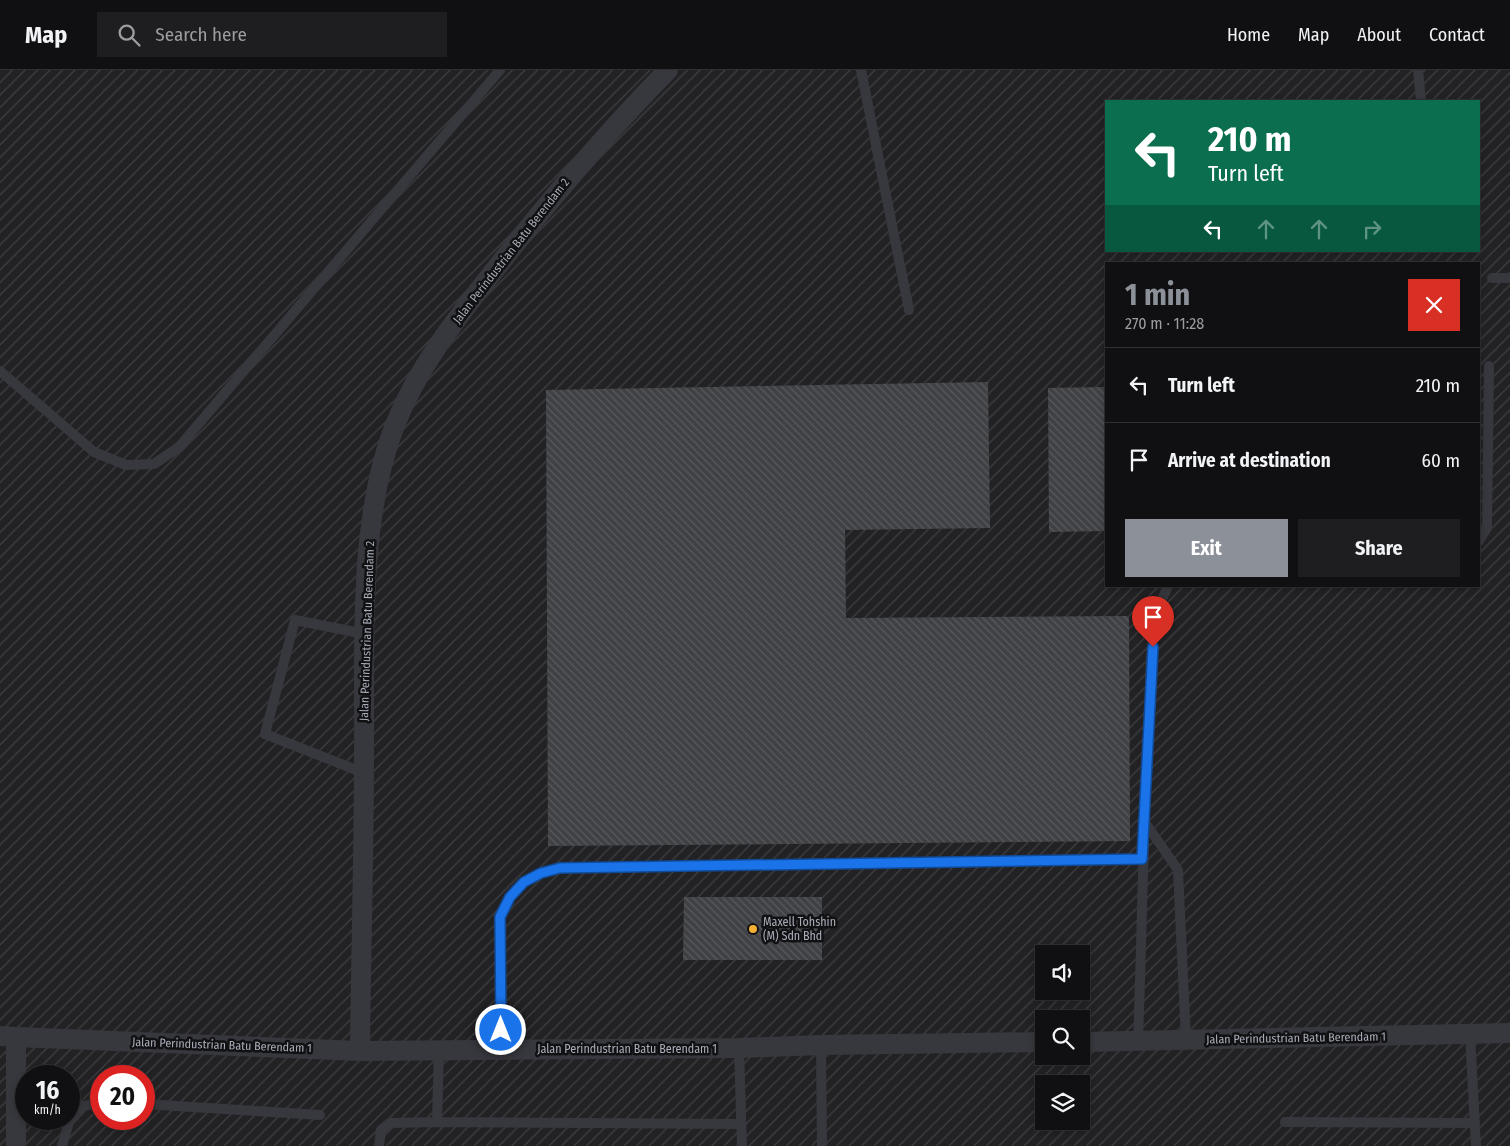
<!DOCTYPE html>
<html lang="en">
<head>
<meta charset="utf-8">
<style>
	body { margin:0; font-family:"Fira Sans Condensed",sans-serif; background:#1e1e20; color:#f1f3f6; height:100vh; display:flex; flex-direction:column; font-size:19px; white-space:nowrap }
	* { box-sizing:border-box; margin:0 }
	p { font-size:16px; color:#9c9d9f }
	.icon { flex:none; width:28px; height:28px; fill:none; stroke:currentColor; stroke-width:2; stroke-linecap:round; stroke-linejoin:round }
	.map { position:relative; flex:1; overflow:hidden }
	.details { position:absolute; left:1105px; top:192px; width:375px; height:325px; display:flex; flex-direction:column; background:#101012; border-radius:0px; box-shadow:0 2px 8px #0003,0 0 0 1px #303032 }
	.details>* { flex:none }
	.hud { position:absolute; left:1105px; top:30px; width:375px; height:152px; border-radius:0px; box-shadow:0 2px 8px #0003,0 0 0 1px #303032; background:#0b6e4f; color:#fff; overflow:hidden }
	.controls { position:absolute; left:1035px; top:875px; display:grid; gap:10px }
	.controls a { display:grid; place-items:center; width:55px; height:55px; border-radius:0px; background:#101012; box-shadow:0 2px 8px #0003,0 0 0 1px #303032; font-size:25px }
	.speed { position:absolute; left:15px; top:995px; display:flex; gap:10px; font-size:25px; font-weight:700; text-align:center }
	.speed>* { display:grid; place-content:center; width:65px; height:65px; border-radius:50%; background:#101012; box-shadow:0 2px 8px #0003,0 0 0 1px #303032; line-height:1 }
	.speed small { font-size:12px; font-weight:400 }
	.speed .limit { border:8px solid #d22; background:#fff; color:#111 }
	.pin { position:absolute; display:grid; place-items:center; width:42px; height:42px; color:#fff; margin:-51px -21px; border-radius:50% 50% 50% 0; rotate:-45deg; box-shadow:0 0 5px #0007 }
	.pin .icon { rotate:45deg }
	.me { position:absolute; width:55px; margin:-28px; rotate:0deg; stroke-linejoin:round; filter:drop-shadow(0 0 4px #0008) }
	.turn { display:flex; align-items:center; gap:18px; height:105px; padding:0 20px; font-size:22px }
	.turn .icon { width:65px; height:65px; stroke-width:2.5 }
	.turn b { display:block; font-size:35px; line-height:42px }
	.lanes { display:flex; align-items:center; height:48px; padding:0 20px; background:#0003; justify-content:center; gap:25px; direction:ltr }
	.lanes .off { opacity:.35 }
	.round { display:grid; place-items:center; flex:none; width:52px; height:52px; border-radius:0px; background:#1e1e20 }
	.overview { display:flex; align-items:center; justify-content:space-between; height:85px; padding:0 20px }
	h1 { font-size:30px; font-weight:700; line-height:38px; color:#8c9099 }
	.button { display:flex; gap:10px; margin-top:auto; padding:10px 20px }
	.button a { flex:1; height:58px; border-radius:0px; background:#8c9099; color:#fff; font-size:20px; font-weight:700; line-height:58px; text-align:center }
	.button a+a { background:#1e1e20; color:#f1f3f6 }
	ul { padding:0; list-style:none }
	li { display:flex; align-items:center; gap:15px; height:75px; padding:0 20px; border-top:1px solid #303032 }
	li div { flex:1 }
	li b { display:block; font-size:19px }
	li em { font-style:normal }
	header { display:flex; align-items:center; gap:30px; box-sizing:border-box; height:70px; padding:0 25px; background:#101012; border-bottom:1px solid #303032 }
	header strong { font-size:24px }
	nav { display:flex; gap:28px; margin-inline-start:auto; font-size:18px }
	.search { width:350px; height:45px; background:#1e1e20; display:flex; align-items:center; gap:12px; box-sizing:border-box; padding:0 18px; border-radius:0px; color:#9c9d9f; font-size:19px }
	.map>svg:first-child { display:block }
	.industrial { fill:url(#industrial-furrows); fill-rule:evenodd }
	.building { fill:url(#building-back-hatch) }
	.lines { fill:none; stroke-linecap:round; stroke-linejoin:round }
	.service { stroke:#37383d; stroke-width:10 }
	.minor { stroke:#37383d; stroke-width:20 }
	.route-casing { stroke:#114b97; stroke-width:12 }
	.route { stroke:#1a73e8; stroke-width:9 }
	.poi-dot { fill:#f2b134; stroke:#111113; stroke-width:2 }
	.labels { text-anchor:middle; stroke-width:5; stroke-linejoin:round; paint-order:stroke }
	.street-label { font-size:12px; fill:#a8adb8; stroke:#111113 }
	.poi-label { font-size:12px; fill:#a8adb8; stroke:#111113; text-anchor:start }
</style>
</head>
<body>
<header>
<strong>Map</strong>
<div class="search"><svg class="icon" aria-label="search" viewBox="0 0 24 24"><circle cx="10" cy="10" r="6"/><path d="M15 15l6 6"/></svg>Search here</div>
<nav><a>Home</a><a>Map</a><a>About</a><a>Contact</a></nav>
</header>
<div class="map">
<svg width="1510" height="1076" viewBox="0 0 1510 1076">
	<defs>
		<pattern id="industrial-furrows" width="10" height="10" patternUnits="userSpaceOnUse" patternTransform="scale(1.25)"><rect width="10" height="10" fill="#222225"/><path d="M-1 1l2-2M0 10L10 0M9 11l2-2" fill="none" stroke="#3f3f43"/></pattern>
		<pattern id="building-back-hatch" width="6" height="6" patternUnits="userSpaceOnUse" patternTransform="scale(1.25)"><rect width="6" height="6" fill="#404145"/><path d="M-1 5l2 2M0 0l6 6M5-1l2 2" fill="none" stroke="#595a5e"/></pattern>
	</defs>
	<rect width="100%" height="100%" fill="#161618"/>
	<path class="industrial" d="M0,0H1510V1076H0ZM1106,31H1479V181H1106ZM1106,194H1479V516H1106ZM1044,884H1081V921H1044ZM1044,949H1081V986H1044ZM26,1006H69V1049H26ZM101,1006H144V1049H101ZM1044,1014H1081V1051H1044Z"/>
	<path class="building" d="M988,312L990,458L845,460L846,548L1129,546L1130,771L548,776L546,320Z
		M1106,317V461L1049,462L1048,318Z
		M684,827H822V890H683Z"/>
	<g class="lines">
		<path class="service" d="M861,0L909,240
			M1418,0L1421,31
			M1492,208H1510
			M0,301L94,382L126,395L154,394L179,377L500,0
			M1479,471L1487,458L1489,296
			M364,703L265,664L295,550L365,564
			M1144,751L1178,800L1186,970
			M1470,964L1476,1076
			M1138,971C1142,865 1143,760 1149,655C1151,610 1147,557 1168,516
			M821,975L822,1076
			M739,978L742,1076
			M501,979L500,847L510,827L524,812L541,803L560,798L1142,789
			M144,1034L320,1045
			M437,1052L741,1054
			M1285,1052L1475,1053
			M62,1076L69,1052L84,1036L101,1032
			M379,1076L381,1060L390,1053L437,1052L439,981"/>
		<path class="minor" d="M0,966L16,967L360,981L739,978L821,975L1044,972
			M16,967V1076
			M1081,972L1510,963
			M360,981C361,881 364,782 364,683C365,580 357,452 395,355C419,294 460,244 501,192C553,126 608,61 668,0"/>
	</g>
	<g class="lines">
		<g class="route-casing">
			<path id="route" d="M501,960L500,847L510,827L524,812L541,803L560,798L1142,789L1153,577"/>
		</g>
		<use href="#route" class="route"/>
	</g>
	<circle class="poi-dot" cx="753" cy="859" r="5"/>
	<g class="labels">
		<g class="street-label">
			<text transform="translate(511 181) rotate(-52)" y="4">Jalan Perindustrian Batu Berendam 2</text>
			<text transform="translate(367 561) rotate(-88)" y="4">Jalan Perindustrian Batu Berendam 2</text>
			<text transform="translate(1296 968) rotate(-1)" y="4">Jalan Perindustrian Batu Berendam 1</text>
			<text transform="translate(222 975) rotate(2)" y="4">Jalan Perindustrian Batu Berendam 1</text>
			<text x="627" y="983">Jalan Perindustrian Batu Berendam 1</text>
		</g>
		<g class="poi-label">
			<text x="763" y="856">Maxell Tohshin<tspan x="763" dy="14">(M) Sdn Bhd</tspan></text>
		</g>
	</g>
</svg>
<div class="controls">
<a><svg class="icon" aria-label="sound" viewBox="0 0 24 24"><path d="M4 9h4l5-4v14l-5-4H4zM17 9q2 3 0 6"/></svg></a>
<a><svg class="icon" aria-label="search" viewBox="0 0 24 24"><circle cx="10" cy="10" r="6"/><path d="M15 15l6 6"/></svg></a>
<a><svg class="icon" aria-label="layers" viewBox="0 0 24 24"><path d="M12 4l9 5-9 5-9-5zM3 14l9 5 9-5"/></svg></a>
</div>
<div class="speed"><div>16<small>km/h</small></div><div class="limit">20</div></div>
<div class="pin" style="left:1153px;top:577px;background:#d93025"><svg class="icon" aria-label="arrive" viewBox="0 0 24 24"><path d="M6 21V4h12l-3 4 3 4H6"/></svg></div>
<svg class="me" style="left:501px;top:960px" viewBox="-20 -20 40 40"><circle r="17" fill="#1a73e8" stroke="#fff" stroke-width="3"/><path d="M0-11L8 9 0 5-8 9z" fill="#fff"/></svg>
<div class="hud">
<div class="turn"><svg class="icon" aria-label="left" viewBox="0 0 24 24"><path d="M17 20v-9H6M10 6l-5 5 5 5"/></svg><div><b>210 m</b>Turn left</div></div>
<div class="lanes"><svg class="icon" aria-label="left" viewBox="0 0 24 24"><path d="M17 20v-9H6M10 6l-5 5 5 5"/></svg><svg class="icon off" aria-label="ahead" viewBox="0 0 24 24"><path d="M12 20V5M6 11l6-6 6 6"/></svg><svg class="icon off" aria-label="ahead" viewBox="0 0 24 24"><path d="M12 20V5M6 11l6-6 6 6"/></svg><svg class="icon off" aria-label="right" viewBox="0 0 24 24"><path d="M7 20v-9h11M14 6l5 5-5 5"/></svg></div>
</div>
<section class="details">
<div class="overview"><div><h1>1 min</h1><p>270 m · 11:28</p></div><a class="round" style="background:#d93025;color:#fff"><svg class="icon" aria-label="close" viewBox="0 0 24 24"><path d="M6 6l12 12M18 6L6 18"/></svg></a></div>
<ul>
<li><svg class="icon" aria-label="left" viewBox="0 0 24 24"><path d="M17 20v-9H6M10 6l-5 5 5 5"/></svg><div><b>Turn left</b></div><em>210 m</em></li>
<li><svg class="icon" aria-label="arrive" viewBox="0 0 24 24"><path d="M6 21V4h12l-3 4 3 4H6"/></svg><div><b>Arrive at destination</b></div><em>60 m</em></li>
</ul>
<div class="button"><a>Exit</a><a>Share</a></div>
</section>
</div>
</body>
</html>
